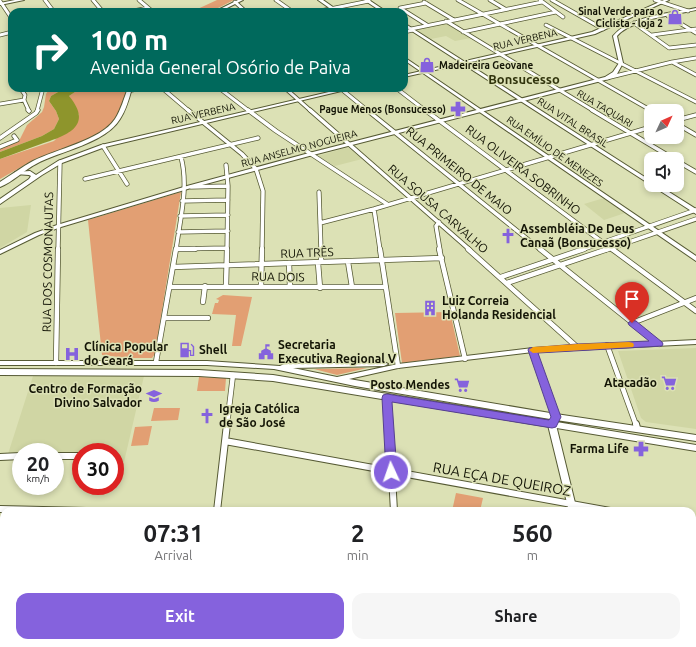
<!DOCTYPE html>
<html lang="en">
<head>
<meta charset="utf-8">
<style>
	body { margin:0; font-family:Ubuntu,sans-serif; background:#f6f6f6; color:#202124; height:100vh; display:flex; flex-direction:column; font-size:15px; white-space:nowrap }
	* { box-sizing:border-box; margin:0 }
	p { font-size:13px; color:#757577 }
	.icon { flex:none; width:22px; height:22px; fill:none; stroke:currentColor; stroke-width:2; stroke-linecap:round; stroke-linejoin:round }
	.map { position:relative; flex:1; overflow:hidden }
	.sheet { position:absolute; left:0px; top:507px; width:696px; height:140px; display:flex; flex-direction:column; background:#fff; border-radius:12px 12px 0 0; box-shadow:0 2px 6px #0003 }
	.sheet>* { flex:none }
	.top-card { position:absolute; left:8px; top:8px; width:400px; height:84px; border-radius:12px; box-shadow:0 2px 6px #0003; background:#00695c; color:#fff; overflow:hidden }
	.needle { width:26px; rotate:46deg }
	.buttons { position:absolute; left:644px; top:104px; display:grid; gap:8px }
	.buttons a { display:grid; place-items:center; width:40px; height:40px; border-radius:8px; background:#fff; box-shadow:0 2px 6px #0003; font-size:20px }
	.speed { position:absolute; left:12px; top:443px; display:flex; gap:8px; font-size:20px; font-weight:700; text-align:center }
	.speed>* { display:grid; place-content:center; width:52px; height:52px; border-radius:50%; background:#fff; box-shadow:0 2px 6px #0003; line-height:1 }
	.speed small { font-size:10px; font-weight:400 }
	.speed .limit { border:6px solid #d22; background:#fff; color:#111 }
	.pin { position:absolute; display:grid; place-items:center; width:34px; height:34px; color:#fff; margin:-41px -17px; border-radius:50% 50% 50% 0; rotate:-45deg; box-shadow:0 0 4px #0007 }
	.pin .icon { rotate:45deg }
	.me { position:absolute; width:44px; margin:-22px; rotate:357deg; stroke-linejoin:round; filter:drop-shadow(0 0 3px #0008) }
	.turn { display:flex; align-items:center; gap:14px; height:84px; padding:0 16px; font-size:18px }
	.turn .icon { width:52px; height:52px; stroke-width:2.5 }
	.turn b { display:block; font-size:28px; line-height:34px }
	.eta { display:flex; justify-content:space-evenly; align-items:center; height:68px; text-align:center }
	.eta b { font-size:24px; font-weight:600; line-height:28px }
	.button { display:flex; gap:8px; margin-top:auto; padding:8px 16px }
	.button a { flex:1; height:46px; border-radius:12px; background:#8562dd; color:#fff; font-size:16px; font-weight:600; line-height:46px; text-align:center }
	.button a+a { background:#f6f6f6; color:#202124 }
	.map>svg:first-child { display:block }
	.built { fill:#d0d6a4 }
	.green { fill:#e29f73 }
	.water { fill:#8e952c }
	.lines { fill:none; stroke-linecap:round; stroke-linejoin:round }
	.street-far3-casing { stroke:#565a34; stroke-width:4.5 }
	.street-far2-casing { stroke:#565a34; stroke-width:5 }
	.street-far1-casing { stroke:#565a34; stroke-width:6 }
	.street-casing { stroke:#565a34; stroke-width:8 }
	.secondary-casing { stroke:#565a34; stroke-width:2 }
	.primary-casing { stroke:#565a34; stroke-width:2 }
	.street-far3 { stroke:#fff; stroke-width:3 }
	.street-far2 { stroke:#fff; stroke-width:3.5 }
	.street-far1 { stroke:#fff; stroke-width:4.5 }
	.street { stroke:#fff; stroke-width:6 }
	.secondary { fill:#fff; fill-rule:evenodd }
	.primary { fill:#fff; fill-rule:evenodd }
	.route { fill:#8562dd; stroke:#564090 }
	.slow { fill:#f59e0b }
	.labels { text-anchor:middle; stroke-width:3; stroke-linejoin:round; paint-order:stroke }
	.far-poi-label { font-size:10px; font-weight:bold; fill:#141506; stroke:#dce1b5; text-anchor:end }
	.far-street-label { font-size:10px; fill:#141506; stroke:#dce1b5 }
	.street-label { font-size:12px; fill:#141506; stroke:#dce1b5 }
	.poi-label { font-size:12px; font-weight:bold; fill:#141506; stroke:#dce1b5; text-anchor:start }
	.far-district-label { font-size:13px; font-weight:bold; fill:#30330c; stroke:#dce1b5 }
	.near-street-label { font-size:14px; fill:#141506; stroke:#dce1b5 }
</style>
</head>
<body>
<div class="map">
<svg width="696" height="647" viewBox="0 0 696 647">
	<rect width="100%" height="100%" fill="#dce1b5"/>
	<path class="built" d="M446,23L471,38L455,41L446,36L431,39L417,31L418,29Z
		M345,148H349L362,159L335,166L318,156Z
		M604,198L625,213L604,220L584,204Z
		M31,205L27,232L0,248V208Z
		M696,348V429L646,422L641,418L618,351Z
		M33,376H144L124,462H115V452L55,454V452H21V454H8Z"/>
	<path class="green" d="M217,0H234L210,12H191Z
		M50,88H65L51,96L49,101L56,111L59,119L54,129L42,136L0,152V148L19,141L27,125L42,112L44,107L46,94Z
		M85,88H127L123,104L115,120L102,132L93,137L52,154L35,159L0,179V159L54,141L79,115L69,96L75,92Z
		M181,192L155,354L152,358H128L102,355L88,220Z
		M223,295L252,297L241,346H232L236,315L212,314L215,303H218L219,300L216,299Z
		M450,312L460,356L402,363L395,313Z
		M367,368L337,375L314,369H315Z
		M199,377L226,378L225,391H197Z
		M154,408H180L178,420L151,421Z
		M152,426L148,445L131,446L135,427Z
		M456,493L483,498L480,511H452Z"/>
	<path class="water" d="M65,88H85L75,92L69,96C95,127 65,136 41,144C27,149 14,154 0,159V152L42,136L54,129L59,119L56,111L49,101L51,96Z"/>
	<g class="lines">
		<g class="street-far3-casing">
			<path id="street-far3" d="M45,0L54,12
				M93,0L103,12
				M139,0L153,12
				M276,0L293,12
				M458,0L652,111
				M490,0L505,9
				M540,0L563,17
				M552,0L603,29
				M655,0L688,11
				M0,1L12,19
				M235,2L246,12
				M424,2L454,20
				M426,3L400,8L427,25
				M128,12L148,8
				M315,12L369,1
				M668,16L696,33
				M446,21L594,111
				M634,23L669,48L696,45
				M546,25L696,102
				M411,29L542,2
				M404,32L413,30
				M463,32L556,12
				M0,35L12,32
				M652,35L696,29
				M672,62L696,75
				M607,78L672,62L696,58
				M162,88L189,111
				M219,88L249,111
				M285,88L311,111
				M340,88L368,111
				M396,88L426,111
				M21,89L25,95L24,100L29,111
				M128,91L142,88
				M0,104L24,100
				M37,111L43,88"/>
		</g>
		<g class="street-far2-casing">
			<path id="street-far2" d="M28,110L29,111
				M188,110L242,154L256,169L263,191L262,250
				M248,110L276,131L387,204
				M310,110L470,250
				M367,110L541,250
				M425,110L613,250
				M592,110L674,159
				M650,110L653,111
				M677,120L696,115
				M677,124L696,135
				M0,138L36,113L38,110
				M103,146L127,184
				M0,147L17,140L14,136
				M677,161L696,172
				M226,165L228,186L227,250
				M85,179L258,138
				M191,187L228,186
				M319,192L321,250
				M182,201L228,200
				M374,209L380,250
				M180,216L228,215
				M439,222L436,226L440,250
				M320,223L374,209L651,127
				M178,232L228,231
				M176,249L227,248
				M58,250L60,162
				M176,250C180,219 189,187 181,157
				M581,250L696,210
				M606,250L696,219"/>
		</g>
		<g class="street-far1-casing">
			<path id="street-far1" d="M176,249H195
				M321,249V262
				M380,249L398,366
				M439,249L465,359
				M468,249L577,347
				M540,249L659,344
				M612,249L696,311
				M348,262L352,287
				M289,263L290,287
				M318,263L320,288
				M173,267L442,258
				M501,277L584,249
				M507,283L608,249
				M226,286L227,249
				M170,287H386
				M261,287L262,249
				M203,302L205,286
				M166,318H208
				M632,323L696,298
				M607,345L636,425
				M533,350L556,417
				M156,362L176,249
				M56,363L58,249
				M387,398L389,425
				M227,425L233,375"/>
		</g>
		<g class="street-casing">
			<path id="street" d="M389,424L394,511
				M636,424L637,428
				M225,441L610,511
				M55,456H81
				M0,457L21,456
				M0,509L86,511
				M217,511L227,424
				M692,527H696
				M0,569H4
				M692,618L696,619
				M692,627H696
				M0,640H4
				M402,643V647
				M200,647L201,643"/>
		</g>
		<g class="secondary-casing">
			<path id="secondary" d="M15,0H24L0,5V3Z
				M238,0H243L219,12H214Z
				M318,0H323L340,12H335Z
				M364,0H369L387,12H382Z
				M404,23L651,181V185L404,26Z
				M404,57L696,256V261L404,60Z
				M128,88H132C129,99 126,110 120,119C106,143 60,151 36,164C24,170 13,182 0,187V182C11,175 22,167 33,161C56,149 100,141 115,119C121,110 124,98 128,88Z
				M651,185H658L696,209V214Z
				M556,414L559,415L560,417L556,425L577,511H569L548,425L553,415Z
				M601,643H611L612,647H602Z"/>
		</g>
		<g class="primary-casing">
			<path id="primary" d="M664,0H669L595,34L404,77V75L592,32Z
				M696,8V10C675,15 631,19 617,36L623,63L617,74L609,79L313,155L191,188L61,227L39,235L0,254V250L35,233L57,225L187,186L309,153L605,77L613,72L619,63L613,36C629,16 672,13 696,8Z
				M346,88H354L105,147L62,163L42,175L0,204V199L29,179L31,176L29,175L15,174V172L30,171L36,175L58,161L101,145Z
				M696,340V344L533,352L398,368L349,379L556,414L696,435V441L556,420L355,386L274,369L207,365H0V361H207L280,366L284,364L384,362L388,364L384,366L293,368L337,377L398,364L533,348Z
				M0,369L199,370L273,375L696,445V451L273,381L199,376L0,375Z"/>
		</g>
		<use href="#street-far3" class="street-far3"/>
		<use href="#street-far2" class="street-far2"/>
		<use href="#street-far1" class="street-far1"/>
		<use href="#street" class="street"/>
		<use href="#secondary" class="secondary"/>
		<use href="#primary" class="primary"/>
	</g>
	<path class="route" d="M632,320L636,321L662,342L663,344L662,346L538,353L561,417L556,427L552,428L392,402L397,472L395,475L391,476L387,475L386,472L382,398L383,395L387,394L549,420L551,417L528,350L529,348L577,344L649,341L629,325L628,323Z"/>
	<path class="slow" d="M629,342L633,343L634,345L633,347L533,353L529,350L533,347L577,344Z"/>
	<defs>
		<g id="shop-bare" transform="scale(1.2)"><path d="M-5-2.5h2.3a2.7 3.5 0 0 1 5.4 0H5L5.5 6h-11ZM-1.5-2.5h3a1.5 2.3 0 0 0-3 0Z" fill="#8562dd" stroke="#dce1b5" stroke-width="2.5" paint-order="stroke"/></g>
		<g id="pharmacy-bare" transform="scale(1.2)"><path d="M-2-6h4v4h4v4h-4v4h-4v-4h-4v-4h4Z" fill="#8562dd" stroke="#dce1b5" stroke-width="2.5" paint-order="stroke"/></g>
		<g id="church-bare" transform="scale(1.2)"><path d="M-1.2-6h2.4v3.5h3.3v2.4h-3.3V6h-2.4V-.1h-3.3v-2.4h3.3Z" fill="#8562dd" stroke="#dce1b5" stroke-width="2.5" paint-order="stroke"/></g>
		<g id="building-bare" transform="scale(1.2)"><path d="M-4-6H4V6H1V3H-1V6H-4ZM-2.5-4.3h1.7v1.8h-1.7ZM.8-4.3h1.7v1.8H.8ZM-2.5-1h1.7V.8h-1.7ZM.8-1h1.7V.8H.8Z" fill="#8562dd" stroke="#dce1b5" stroke-width="2.5" paint-order="stroke"/></g>
		<g id="fuel-bare" transform="scale(1.2)"><path d="M-5.5-6h7V0h2V4h1.3V-2.5L3-4.5l.8-.8L6-3V5H2.5V1h-1V6h-7ZM-4.2-4.7v3.2H.2V-4.7Z" fill="#8562dd" stroke="#dce1b5" stroke-width="2.5" paint-order="stroke"/></g>
		<g id="civic-bare" transform="scale(1.2)"><path d="M-.6-6.5H3V-4.5H.6V-3L4-1V1h2V6H-6V1h2V-1L-.6-3ZM-1.2 2.5V6h2.4V2.5Z" fill="#8562dd" stroke="#dce1b5" stroke-width="2.5" paint-order="stroke"/></g>
		<g id="hospital-bare" transform="scale(1.2)"><path d="M-5-5h3v3.5h4V-5h3V5h-3V1.5h-4V5h-3Z" fill="#8562dd" stroke="#dce1b5" stroke-width="2.5" paint-order="stroke"/></g>
		<g id="supermarket-bare" transform="scale(1.2)"><path d="M-6-5.5h2.5l.6 2H6L4.5 2H-2.5L-4.4-4H-6ZM-1.5 3.2a1.3 1.3 0 1 0 .1 0ZM3 3.2a1.3 1.3 0 1 0 .1 0Z" fill="#8562dd" stroke="#dce1b5" stroke-width="2.5" paint-order="stroke"/></g>
		<g id="school-bare" transform="scale(1.2)"><path d="M0-5L7-2L0 1L-7-2ZM-4 1L0 2.5L4 1V4Q0 6-4 4Z" fill="#8562dd" stroke="#dce1b5" stroke-width="2.5" paint-order="stroke"/></g>
	</defs>
	<g fill-rule="evenodd">
		<use href="#shop-bare" x="675" y="17"/>
		<use href="#shop-bare" x="427" y="65"/>
		<use href="#pharmacy-bare" x="458" y="109"/>
		<use href="#church-bare" x="508" y="236"/>
		<use href="#building-bare" x="430" y="308"/>
		<use href="#fuel-bare" x="187" y="350"/>
		<use href="#civic-bare" x="266" y="352"/>
		<use href="#hospital-bare" x="72" y="354"/>
		<use href="#supermarket-bare" x="669" y="383"/>
		<use href="#supermarket-bare" x="462" y="385"/>
		<use href="#school-bare" x="154" y="396"/>
		<use href="#church-bare" x="207" y="416"/>
		<use href="#pharmacy-bare" x="641" y="449"/>
	</g>
	<g class="labels">
		<g class="far-poi-label">
			<text x="663" y="15">Sinal Verde para o<tspan x="663" dy="12">Ciclista - loja 2</tspan></text>
			<text x="439" y="69" text-anchor="start">Madeireira Geovane</text>
			<text x="446" y="113">Pague Menos (Bonsucesso)</text>
		</g>
		<g class="far-street-label">
			<text transform="translate(525 39) rotate(-13)" y="4">RUA VERBENA</text>
			<text transform="translate(605 108) rotate(31)" y="4">RUA TAQUARI</text>
			<text transform="translate(203 113) rotate(-13)" y="4">RUA VERBENA</text>
			<text transform="translate(573 122) rotate(33)" y="4">RUA VITAL BRASIL</text>
			<text transform="translate(299 148) rotate(-15)" y="4">RUA ANSELMO NOGUEIRA</text>
			<text transform="translate(555 151) rotate(35)" y="4">RUA EMÍLIO DE MENEZES</text>
		</g>
		<g class="street-label">
			<text transform="translate(523 170) rotate(37)" y="4">RUA OLIVEIRA SOBRINHO</text>
			<text transform="translate(459 171) rotate(39)" y="4">RUA PRIMEIRO DE MAIO</text>
			<text transform="translate(438 209) rotate(41)" y="4">RUA SOUSA CARVALHO</text>
			<text transform="translate(307 253) rotate(-2)" y="4">RUA TRÊS</text>
			<text transform="translate(48 262) rotate(-89)" y="4">RUA DOS COSMONAUTAS</text>
			<text transform="translate(278 277) rotate(1)" y="4">RUA DOIS</text>
		</g>
		<g class="poi-label">
			<text x="520" y="233">Assembléia De Deus<tspan x="520" dy="14">Canaã (Bonsucesso)</tspan></text>
			<text x="442" y="305">Luiz Correia<tspan x="442" dy="14">Holanda Residencial</tspan></text>
			<text x="278" y="349">Secretaria<tspan x="278" dy="14">Executiva Regional V</tspan></text>
			<text x="84" y="351">Clínica Popular<tspan x="84" dy="14">do Ceará</tspan></text>
			<text x="199" y="354">Shell</text>
			<text x="657" y="387" text-anchor="end">Atacadão</text>
			<text x="450" y="389" text-anchor="end">Posto Mendes</text>
			<text x="142" y="393" text-anchor="end">Centro de Formação<tspan x="142" dy="14">Divino Salvador</tspan></text>
			<text x="219" y="413">Igreja Católica<tspan x="219" dy="14">de São José</tspan></text>
			<text x="629" y="453" text-anchor="end">Farma Life</text>
		</g>
		<g class="far-district-label">
			<text x="524" y="84">Bonsucesso</text>
		</g>
		<g class="near-street-label">
			<text transform="translate(502 479) rotate(10)" y="5">RUA EÇA DE QUEIROZ</text>
		</g>
	</g>
</svg>
<div class="buttons">
<a><svg class="needle" viewBox="-14 -14 28 28"><path d="M0-13l5 13h-10z" fill="#e53935"/><path d="M0 13l5-13h-10z" fill="#757577"/></svg></a>
<a><svg class="icon" aria-label="sound" viewBox="0 0 24 24"><path d="M4 9h4l5-4v14l-5-4H4zM17 9q2 3 0 6"/></svg></a>
</div>
<div class="speed"><div>20<small>km/h</small></div><div class="limit">30</div></div>
<div class="pin" style="left:632px;top:323px;background:#d93025"><svg class="icon" aria-label="arrive" viewBox="0 0 24 24"><path d="M6 21V4h12l-3 4 3 4H6"/></svg></div>
<svg class="me" style="left:391px;top:472px" viewBox="-20 -20 40 40"><circle r="17" fill="#8562dd" stroke="#fff" stroke-width="3"/><path d="M0-11L8 9 0 5-8 9z" fill="#fff"/></svg>
<div class="top-card">
<div class="turn"><svg class="icon" aria-label="right" viewBox="0 0 24 24"><path d="M7 20v-9h11M14 6l5 5-5 5"/></svg><div><b>100 m</b>Avenida General Osório de Paiva</div></div>
</div>
<section class="sheet">
<div class="eta">
<div><b>07:31</b><p>Arrival</p></div>
<div><b>2</b><p>min</p></div>
<div><b>560</b><p>m</p></div>
</div>
<div class="button"><a>Exit</a><a>Share</a></div>
</section>
</div>
</body>
</html>
